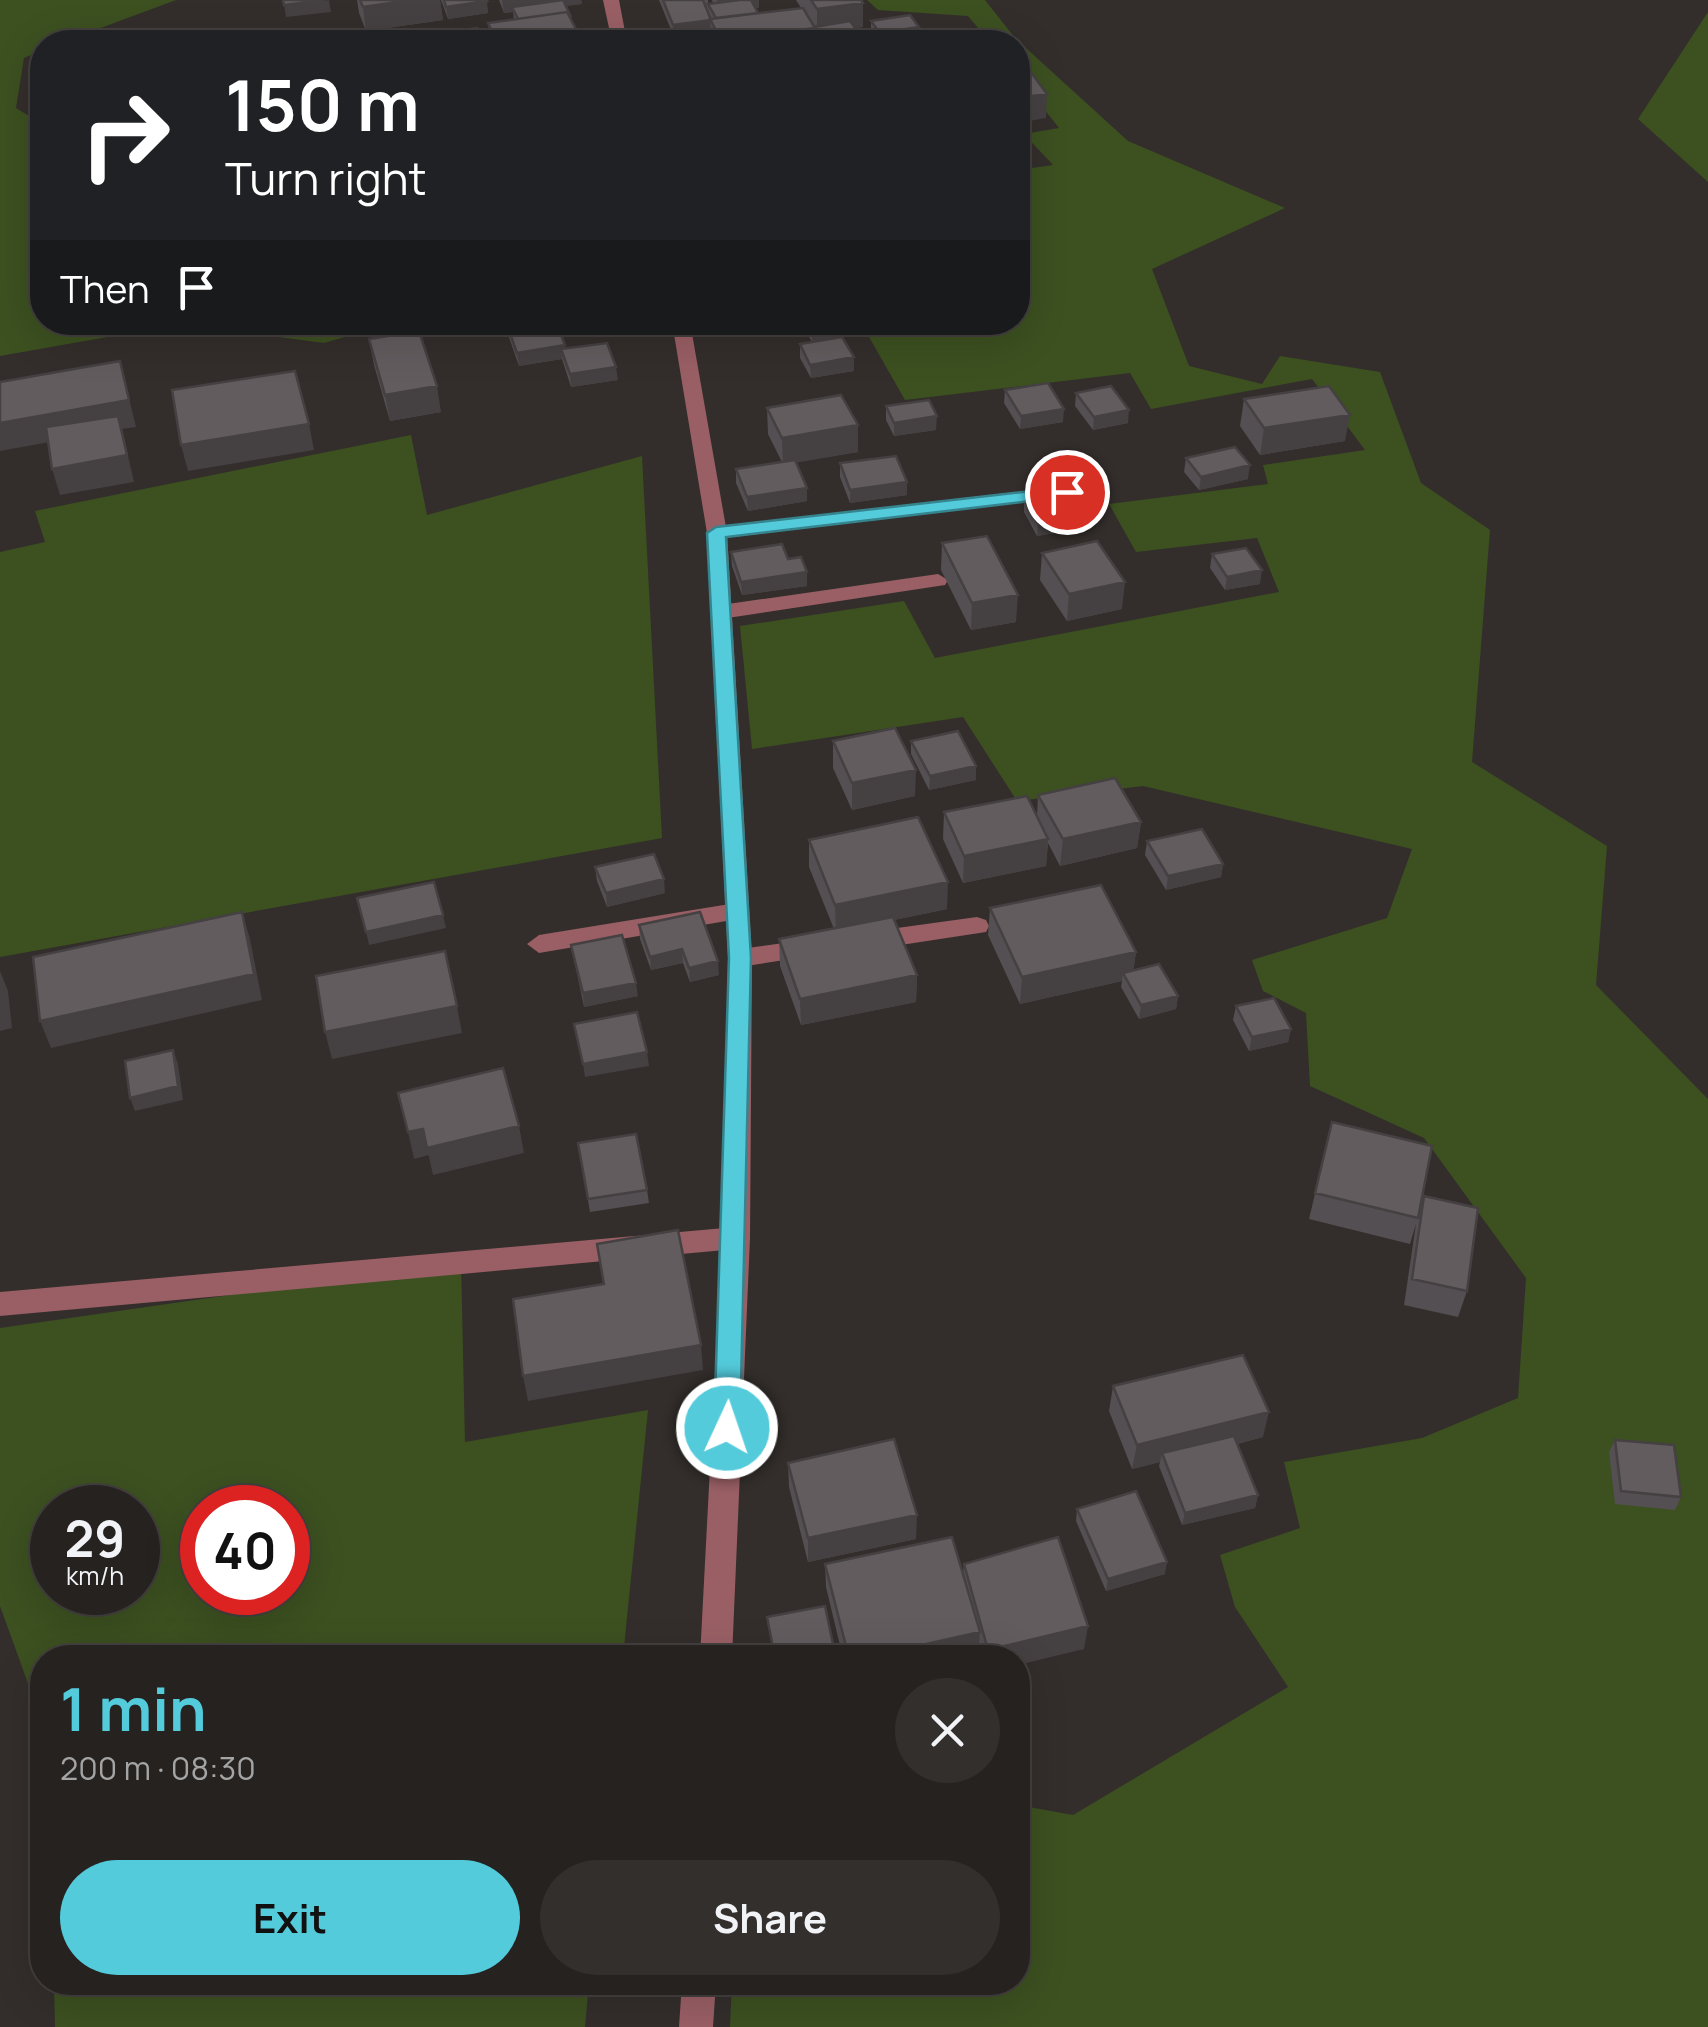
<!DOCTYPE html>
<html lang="en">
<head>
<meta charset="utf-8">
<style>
	body { margin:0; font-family:Manrope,sans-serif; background:#322f2d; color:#f1f3f6; height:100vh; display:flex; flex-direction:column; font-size:38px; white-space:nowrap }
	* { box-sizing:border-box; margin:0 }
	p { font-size:32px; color:#a4a4a5 }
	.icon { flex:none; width:55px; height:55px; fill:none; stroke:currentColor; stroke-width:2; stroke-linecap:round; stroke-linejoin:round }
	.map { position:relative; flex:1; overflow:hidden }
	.panel { position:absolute; left:30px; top:1645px; width:1000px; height:350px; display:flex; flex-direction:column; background:#262220; border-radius:40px; box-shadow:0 10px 40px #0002,0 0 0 2px #423f3e }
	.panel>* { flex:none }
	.hud { position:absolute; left:30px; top:30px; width:1000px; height:305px; border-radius:40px; box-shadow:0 10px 40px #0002,0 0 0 2px #423f3e; background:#202124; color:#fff; overflow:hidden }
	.speed { position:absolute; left:30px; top:1485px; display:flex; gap:20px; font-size:50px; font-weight:700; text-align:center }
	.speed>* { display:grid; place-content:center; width:130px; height:130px; border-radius:50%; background:#262220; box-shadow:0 10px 40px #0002,0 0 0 2px #423f3e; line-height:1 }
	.speed small { font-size:25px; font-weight:400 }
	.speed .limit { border:15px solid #d22; background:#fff; color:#111 }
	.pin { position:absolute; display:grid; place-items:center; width:85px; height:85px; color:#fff; margin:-42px; border:5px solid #fff; border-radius:50%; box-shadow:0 2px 10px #0007 }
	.me { position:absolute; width:110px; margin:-55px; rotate:3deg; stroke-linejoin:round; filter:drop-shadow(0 0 8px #0008) }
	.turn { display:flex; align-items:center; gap:35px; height:210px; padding:0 30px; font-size:45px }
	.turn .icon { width:130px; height:130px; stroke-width:2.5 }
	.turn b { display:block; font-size:70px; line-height:85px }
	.then { display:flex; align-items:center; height:95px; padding:0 30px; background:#0003; gap:20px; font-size:38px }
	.round { display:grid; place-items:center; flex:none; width:105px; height:105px; border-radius:52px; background:#322f2d }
	.headline { display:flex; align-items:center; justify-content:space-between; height:170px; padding:0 30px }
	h1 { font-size:60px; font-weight:700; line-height:75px; color:#53cbdb }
	.button { display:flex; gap:20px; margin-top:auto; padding:20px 30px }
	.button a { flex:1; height:115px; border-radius:60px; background:#53cbdb; color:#111; font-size:40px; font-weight:700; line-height:115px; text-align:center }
	.button a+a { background:#322f2d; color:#f1f3f6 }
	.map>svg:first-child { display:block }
	.green { fill:#3c5020; fill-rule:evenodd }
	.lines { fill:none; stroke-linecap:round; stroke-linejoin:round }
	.service { fill:#995f65; fill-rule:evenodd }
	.minor { fill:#995f65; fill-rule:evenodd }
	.tertiary { fill:#995f65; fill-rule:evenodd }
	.wall { fill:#544f52 }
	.shaded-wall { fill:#454042 }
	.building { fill:#625c5f; stroke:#454042; stroke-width:2.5 }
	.route { fill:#53cbdb; stroke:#36848e; stroke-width:2.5 }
</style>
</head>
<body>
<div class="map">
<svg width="1708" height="2027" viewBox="0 0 1708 2027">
	<rect width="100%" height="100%" fill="#332e2b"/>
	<path class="green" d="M0,0H176L63,42H42V50L24,58L16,108L42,124V169L29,189L42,220V322L393,323L324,343L181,324L0,356Z
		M867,0H985L1015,38L1128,141L1285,208L1152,269L1189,366L1262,384L1280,356L1380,372L1421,483L1490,530L1472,762L1607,846L1596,985L1708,1099V2027H730L732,1983L1018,1982V1805L1073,1815L1288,1687L1235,1607L1220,1555L1300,1528L1284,1462L1422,1438L1518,1398L1526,1278L1424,1138L1310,1086L1306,1013L1263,991L1252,960L1387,918L1412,849L1143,786L1017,801L963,717L752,749L740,626L904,601L935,658L1279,592L1257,538L1136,552L1109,504L1268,484L1263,465L1365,450L1312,379L1151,409L1130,373L905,400L861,323L1018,322V170L1053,165L1024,134L1059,128L1018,76V42H990L968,16L878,10Z
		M1708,12V182L1638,119Z
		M411,435L427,515L642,456L662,838L0,957V552L45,542L35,511Z
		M461,1262L465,1442L648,1410L623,1657L42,1658V1722L0,1606V1328ZM52,1508H138V1592H52ZM202,1508H288V1592H202Z
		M54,1983V1982L589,1983L585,2027H55Z"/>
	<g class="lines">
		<path class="service" d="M938,574L948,580L945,585L721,619L710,612L721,605Z
			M736,903L748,912L744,918L539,953L527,944L539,935Z
			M977,917L986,920L989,926L986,932L868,950L856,941L868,932Z
			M813,939L822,942L825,948L822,954L740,967L728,958L740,949Z"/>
		<path class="minor" d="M1067,486L1074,488V496L717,539L707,533L717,527Z
			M736,1227L746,1230L750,1238L746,1246L736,1249L0,1316V1292Z"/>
		<path class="tertiary" d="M603,0H619L627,42H612Z
			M672,322H690L727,533L752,958L750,1238L732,1658H700L722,1238L728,958L707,533Z
			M682,1982H716L713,2027H679Z"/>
	</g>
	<path class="wall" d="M357,0H440L443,20L366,31L359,13Z
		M441,0H486L488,13L448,19Z
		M499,0H581L582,4L565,6L577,31L578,42H490L488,23L514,19L513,12L504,13Z
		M659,0H708V4L713,3L712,0H759V8H755L758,13L801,8L796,0H861L863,27L855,28L859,42H711V33L674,37Z
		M871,21L919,39L913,40L915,42H876L871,33Z
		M506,322H556L566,349L618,380L571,387L562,359L519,366L507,332Z
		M804,322H834L835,337L812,342L804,328Z
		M369,339L441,412L390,421L374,365Z
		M800,344L854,371L811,378L800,358Z
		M1005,390L1063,422L1020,429L1004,403Z
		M1076,393L1128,423L1093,430L1075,406Z
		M1244,399L1345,441L1260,455L1240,426Z
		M886,406L936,430L894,436L886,420Z
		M767,408L858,452L796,462L807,501L748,511L736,483V469L782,462L768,434Z
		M1186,458L1248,479L1199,490L1184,472Z
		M840,463L907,495L850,503L840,477Z
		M1024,499L1079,529L1037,536L1024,512Z
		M942,543L1016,622L971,630L941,570Z
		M731,552L788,559L807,572V586L742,595L732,566Z
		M1042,553L1122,609L1067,621L1040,580Z
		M1212,554L1260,584L1225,590L1210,568Z
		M833,741L915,796L852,810L833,768Z
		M911,741L976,780L929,790L911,754Z
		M1038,795L1141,822L1137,848L1060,866L1048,843L1046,866L963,883L943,839L944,812L1037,816Z
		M809,840L947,909L894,920L917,975L916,1002L801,1025L780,966L779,939L834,929L809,867Z
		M1147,841L1223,864L1221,877L1166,890L1145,855Z
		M595,867L665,893L607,907L597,881Z
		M990,908L1136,952L1133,971L1178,996L1176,1009L1139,1019L1121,987L1122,981L1020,1004L988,935Z
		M639,925L719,975L690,982L683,963L651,970L640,939Z
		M571,945L638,996L584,1007Z
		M1236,1006L1291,1029L1288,1042L1249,1051L1233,1020Z
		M1332,1122L1418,1216L1424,1196L1467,1291L1458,1317L1404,1305L1416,1224L1410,1244L1309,1219Z
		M578,1143L647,1190L649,1203L590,1212Z
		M1113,1386L1263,1437L1237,1444L1258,1495L1255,1508L1182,1525L1159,1466L1160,1462L1132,1469L1109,1411Z
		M1615,1440L1681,1497L1675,1510L1615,1504L1609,1452Z
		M788,1463L916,1539L808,1562L789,1487Z
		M1077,1509L1165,1574L1106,1591L1076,1521Z
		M825,1564L963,1573L964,1564L1084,1649L1018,1658H982L979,1648L977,1658H843L826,1587Z"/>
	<path class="shaded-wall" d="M329,0L331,12L286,17L284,5Z
		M410,0H440L443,20L366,31L363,7Z
		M502,0H581L582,4L515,12L512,7L513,12L504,13Z
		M717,0H759V8L717,12Z
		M487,1L488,13L448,19L446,7Z
		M863,3V27L817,33V9Z
		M710,21L711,33L674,37L673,25Z
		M919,27V39L897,42H880V33Z
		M815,28V42H721V40Z
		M577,31L578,42H497Z
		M859,33V42H821V39Z
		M1047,94L1046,118L1018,123V98Z
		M1028,149L1027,162L1018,163V150Z
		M835,324V337L812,342V328Z
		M565,345L567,358L561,349L562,359L519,366L517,353Z
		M854,357V371L811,378L810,365Z
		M120,361L136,427L122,429L134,482L60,495L52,469L121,429L0,451V423Z
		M616,367L618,380L571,387L570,374Z
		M437,386L441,412L390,421L385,395Z
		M1064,409L1063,422L1020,429L1021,416Z
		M1129,410L1128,423L1093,430L1094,417Z
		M1350,415L1345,441L1260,455L1264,428Z
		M937,416L936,430L894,436V423Z
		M309,424L314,450L188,471L181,445Z
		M858,425V452L783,465L782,438Z
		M1250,465L1248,479L1199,490L1201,477Z
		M907,482V495L850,503V490Z
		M807,488V501L748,511L747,497Z
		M1080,516L1079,529L1037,536L1038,523Z
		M1262,570L1260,584L1225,590L1227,577Z
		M807,572V586L742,595L741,582Z
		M1125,582L1122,609L1067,621L1069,594Z
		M1018,595L1016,622L971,630L972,603Z
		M976,766V780L929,790L930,776Z
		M916,770L915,796L852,810V783Z
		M1141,822L1137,848L1060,866L1063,839Z
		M1048,839L1046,866L963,883L964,856Z
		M1223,864L1221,877L1166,890L1168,876Z
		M664,879L665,893L607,907L606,893Z
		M948,882L947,909L836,932L835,905Z
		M242,912L250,939L262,1000L51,1048L40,1021Z
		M443,915L446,928L369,945L366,932Z
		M682,949L683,963L651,970L650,957Z
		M1136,952L1132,979L1123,973L1122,981L1020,1004L1022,977Z
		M718,961L719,975L690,982L689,968Z
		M0,971L8,991L12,1028L0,1031Z
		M917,975L916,1002L801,1025L800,999Z
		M636,983L638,996L584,1007L583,993Z
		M1178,996L1176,1009L1139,1019L1141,1005Z
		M457,1006L462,1033L332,1059L325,1032Z
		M1291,1029L1288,1042L1249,1051L1252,1037Z
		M173,1050L178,1064L183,1100L135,1111L130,1098Z
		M647,1052L649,1066L585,1077L583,1064Z
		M519,1126L524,1153L433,1175L427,1148Z
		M423,1129L429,1155L414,1159L408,1132Z
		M701,1345L703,1370L528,1401L523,1376Z
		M1269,1412L1263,1437L1165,1461L1162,1453L1160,1462L1132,1469L1137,1445Z
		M1258,1495L1255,1508L1182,1525L1185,1513Z
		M917,1515L916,1539L808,1562V1538Z
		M1167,1562L1165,1574L1106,1591L1108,1579Z
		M1088,1626L1084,1649L1018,1665V1658H988V1650Z
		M980,1632L978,1655L969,1658H864Z"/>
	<path class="building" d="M283,0H324L284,5Z
		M360,0H410L363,7Z
		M444,0H486L487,1L446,7Z
		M563,0L571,17L567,12L518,19L512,7Z
		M663,0H703L711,20L673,25Z
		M740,0H751L758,13L716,18L708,4Z
		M811,0H861L863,3L817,9Z
		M803,8L815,28L721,40L710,19Z
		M567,12L577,31L497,42L488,23Z
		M910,15L919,27L880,33L871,21Z
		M850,21L859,33L821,39L815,31L814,27Z
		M477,28L483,42H446L442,33Z
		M908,32L915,42H881L876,36Z
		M1022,60L1047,94L1018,98V61Z
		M1018,134L1028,149L1018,150Z
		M506,322H556L565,345L517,353Z
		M808,322H834L835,324L812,328Z
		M419,331L437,386L385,395L369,339Z
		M842,337L854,357L810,365L800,344Z
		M607,343L616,367L570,374L561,349Z
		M120,361L129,400L0,423V382Z
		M295,371L309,424L181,445L172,390Z
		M1048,383L1064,409L1021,416L1005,390Z
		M1111,386L1129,410L1094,417L1076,393Z
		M1329,386L1350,415L1264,428L1244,399Z
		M841,395L858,425L782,438L767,408Z
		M929,400L937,416L894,423L886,406Z
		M118,416L127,455L52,469L46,427Z
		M1235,447L1250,465L1201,477L1186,458Z
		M896,456L907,482L850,490L840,463Z
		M795,460L807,488L747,497L736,469Z
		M1066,492L1080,516L1038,523L1024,499Z
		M987,536L1018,595L972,603L942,543Z
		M1097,541L1125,582L1069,594L1042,553Z
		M782,544L788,559L801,557L807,572L741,582L731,552Z
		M1246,548L1262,570L1227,577L1212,554Z
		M895,728L916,770L852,783L833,741Z
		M958,731L976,766L930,776L911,741Z
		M1115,778L1141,822L1063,839L1038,795Z
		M1027,796L1048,839L964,856L944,812Z
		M918,817L948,882L835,905L809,840Z
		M1202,829L1223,864L1168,876L1147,841Z
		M654,854L664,879L606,893L595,867Z
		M434,882L443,915L366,932L357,898Z
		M1101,885L1136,952L1022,977L990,908Z
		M242,912L254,974L40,1021L33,957Z
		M700,912L718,961L689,968L682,949L650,957L639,925Z
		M893,917L917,975L800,999L779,939Z
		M622,935L636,983L583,993L571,945Z
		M445,951L457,1006L325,1032L316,976Z
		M1159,964L1178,996L1141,1005L1123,973Z
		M1274,998L1291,1029L1252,1037L1236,1006Z
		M637,1012L647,1052L583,1064L574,1024Z
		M173,1050L178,1086L130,1098L125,1061Z
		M503,1068L519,1126L427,1148L423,1129L408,1132L398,1093Z
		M1332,1122L1432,1146L1418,1218L1315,1193Z
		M636,1134L647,1190L588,1199L578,1143Z
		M1424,1196L1478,1208L1467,1291L1412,1279Z
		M678,1230L701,1345L523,1376L513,1299L604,1284L597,1244Z
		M1243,1355L1269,1412L1137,1445L1113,1386Z
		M1234,1436L1258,1495L1185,1513L1162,1453Z
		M894,1439L917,1515L808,1538L788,1463Z
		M1615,1440L1674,1445L1681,1497L1621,1491Z
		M1136,1491L1167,1562L1108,1579L1077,1509Z
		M952,1537L980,1632L864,1658H849L825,1564Z
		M1058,1537L1088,1626L988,1650L964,1564Z
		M825,1606L836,1658H775L767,1617Z
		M976,1653L977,1658H954Z"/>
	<path class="route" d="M1067,487L1074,488V496L726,537L751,958L740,1428L736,1437H718L714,1428L729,958L707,533L716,527Z"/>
</svg>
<div class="speed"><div>29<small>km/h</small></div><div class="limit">40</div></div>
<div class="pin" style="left:1067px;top:492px;background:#d93025"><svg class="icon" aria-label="arrive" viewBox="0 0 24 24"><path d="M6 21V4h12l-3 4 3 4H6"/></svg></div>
<svg class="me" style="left:727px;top:1428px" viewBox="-20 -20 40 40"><circle r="17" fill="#53cbdb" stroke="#fff" stroke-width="3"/><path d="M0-11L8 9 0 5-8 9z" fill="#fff"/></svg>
<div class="hud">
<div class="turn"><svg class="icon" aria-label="right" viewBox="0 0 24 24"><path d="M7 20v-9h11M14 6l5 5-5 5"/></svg><div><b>150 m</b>Turn right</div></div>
<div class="then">Then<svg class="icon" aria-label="arrive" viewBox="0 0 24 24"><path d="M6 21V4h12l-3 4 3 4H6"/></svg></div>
</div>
<section class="panel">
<div class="headline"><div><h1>1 min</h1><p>200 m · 08:30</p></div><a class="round"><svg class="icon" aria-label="close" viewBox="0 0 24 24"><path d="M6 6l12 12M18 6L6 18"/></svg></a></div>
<div class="button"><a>Exit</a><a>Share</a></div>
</section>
</div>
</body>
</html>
